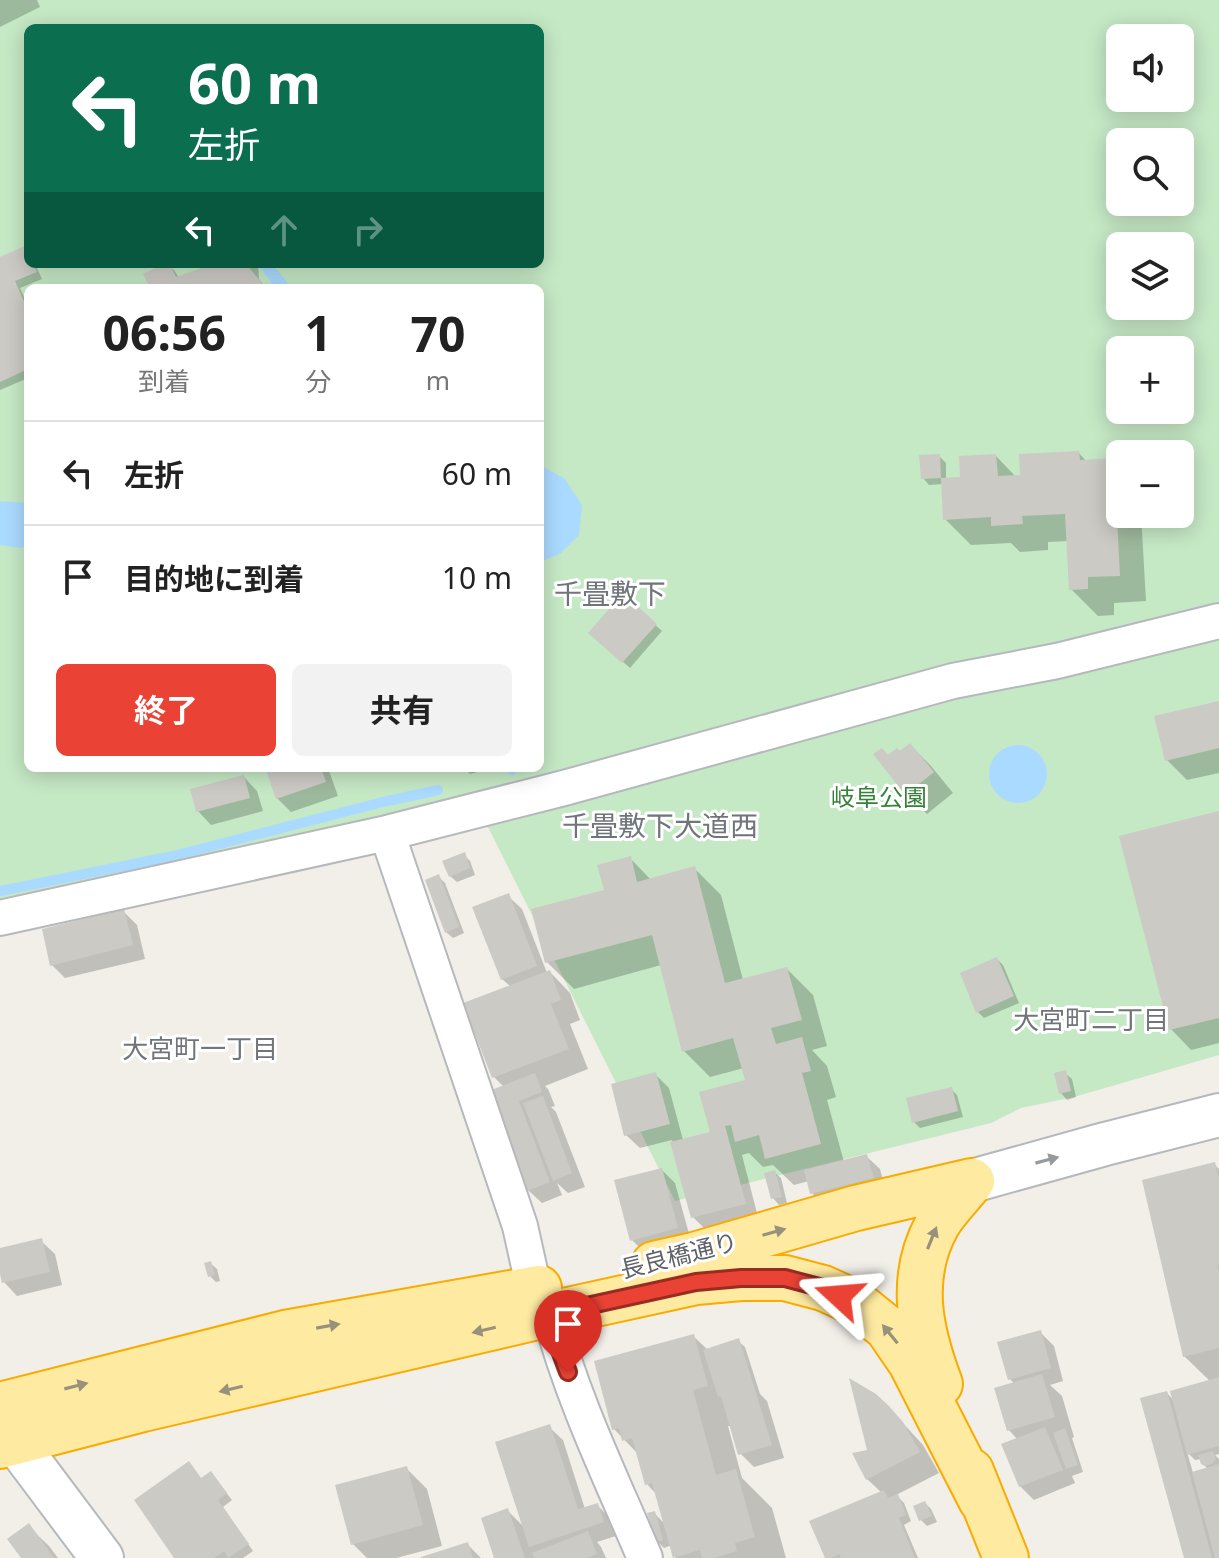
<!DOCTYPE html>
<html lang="ja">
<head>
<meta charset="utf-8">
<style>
	body { margin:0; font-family:"Noto Sans","Noto Sans JP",sans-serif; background:#f2f2f2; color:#222; height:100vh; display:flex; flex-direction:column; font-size:30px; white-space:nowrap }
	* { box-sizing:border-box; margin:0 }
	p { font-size:26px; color:#767676 }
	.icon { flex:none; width:44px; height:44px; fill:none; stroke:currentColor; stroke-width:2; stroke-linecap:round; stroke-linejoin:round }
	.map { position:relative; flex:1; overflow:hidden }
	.sheet { position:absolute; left:24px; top:284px; width:520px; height:488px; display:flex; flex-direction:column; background:#fff; border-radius:12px; box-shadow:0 4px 20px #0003 }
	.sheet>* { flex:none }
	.guide { position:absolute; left:24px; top:24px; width:520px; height:244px; border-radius:12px; box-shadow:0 4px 20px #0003; background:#0b6e4f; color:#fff; overflow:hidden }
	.tools { position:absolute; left:1106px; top:24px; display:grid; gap:16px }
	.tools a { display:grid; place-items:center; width:88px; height:88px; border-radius:12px; background:#fff; box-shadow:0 4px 20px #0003; font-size:40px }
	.pin { position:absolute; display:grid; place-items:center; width:68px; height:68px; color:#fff; margin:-82px -34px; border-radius:50% 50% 50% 0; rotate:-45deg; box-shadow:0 0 8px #0007 }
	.pin .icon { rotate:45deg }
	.me { position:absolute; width:88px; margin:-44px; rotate:289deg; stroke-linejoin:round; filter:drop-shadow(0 0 6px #0008) }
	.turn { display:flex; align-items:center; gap:28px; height:168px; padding:0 32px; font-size:36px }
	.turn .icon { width:104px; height:104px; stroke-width:2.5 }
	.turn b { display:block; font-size:56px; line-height:68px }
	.lanes { display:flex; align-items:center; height:76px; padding:0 32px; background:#0003; justify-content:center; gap:40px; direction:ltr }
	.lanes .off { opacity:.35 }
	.eta { display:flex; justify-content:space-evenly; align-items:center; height:136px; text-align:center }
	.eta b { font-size:48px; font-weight:700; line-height:56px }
	.cta { display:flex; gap:16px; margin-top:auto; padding:16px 32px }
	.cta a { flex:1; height:92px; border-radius:12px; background:#ea4335; color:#fff; font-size:32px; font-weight:700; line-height:92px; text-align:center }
	.cta a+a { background:#f2f2f2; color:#222 }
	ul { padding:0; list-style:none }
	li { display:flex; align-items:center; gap:24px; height:104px; padding:0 32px; border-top:2px solid #e0e0e0 }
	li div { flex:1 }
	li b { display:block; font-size:30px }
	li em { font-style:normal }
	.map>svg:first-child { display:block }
	.green { fill:#c5e8c5; fill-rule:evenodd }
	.water { fill:#aadaff }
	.shadow { fill:#0003; fill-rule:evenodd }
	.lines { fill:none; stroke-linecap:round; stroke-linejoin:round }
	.stream { stroke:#aadaff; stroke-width:10 }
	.building { fill:#cccac5 }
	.minor-casing { stroke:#b5b8bc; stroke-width:38 }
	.tertiary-casing { stroke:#b5b8bc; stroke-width:46 }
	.trunk-casing { stroke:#f9ab00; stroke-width:48 }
	.minor { stroke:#fff; stroke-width:34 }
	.tertiary { stroke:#fff; stroke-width:42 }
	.trunk { stroke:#feeaa1; stroke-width:44 }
	.oneway { fill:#979a9d }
	.oneway2 { fill:#97927c }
	.route-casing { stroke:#982c22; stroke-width:20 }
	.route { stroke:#ea4335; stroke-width:14 }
	.labels { text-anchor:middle; stroke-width:6; stroke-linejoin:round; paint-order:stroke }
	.park-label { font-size:24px; fill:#348238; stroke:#fff }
	.street-label { font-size:24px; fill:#5f6368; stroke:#fff }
	.neighbourhood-label { font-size:26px; fill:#70757a; stroke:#fff }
	.quarter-label { font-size:28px; fill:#70757a; stroke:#fff }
</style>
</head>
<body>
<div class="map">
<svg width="1219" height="1558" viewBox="0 0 1219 1558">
	<rect width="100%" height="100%" fill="#f1efe8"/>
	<path class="green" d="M0,0H1219V1055L1074,1097L1021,1108L991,1123L675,1201L477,805L0,916ZM28,28H540V264H28ZM1120,38H1180V98H1120ZM1120,142H1180V202H1120ZM1120,246H1180V306H1120ZM28,288H540V768H28ZM1120,350H1180V410H1120ZM1120,454H1180V514H1120Z"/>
	<path class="water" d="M258,264H272L292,288H275Z
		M540,465L565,479L582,505L579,535L561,553L540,562V520L543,497L540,493Z
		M0,501L28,503V546L20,548L0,545Z
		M989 774a29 29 0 1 1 58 0a29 29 0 1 1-58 0Z"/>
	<path class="shadow" d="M0,0H37L40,7L0,27Z
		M24,248L28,252V264H35L42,279L20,288L28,306V378L0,390V259Z
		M167,264L174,270L179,278L219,264H258L259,279L266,288H152Z
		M1079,453L1087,462L1113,460L1120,468V514H1141L1146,601L1114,603V615L1098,616L1071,589L1068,541L1048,542V550L1020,552L1011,543L971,545L945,519L943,484L929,485L923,478L939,456L946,463V480L962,479L996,456L1017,478Z
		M623,596L662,631L630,668L597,639Z
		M1219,703V773L1187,780L1167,760Z
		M910,745L931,766L953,793L927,814L907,794L876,755L888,757L900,754Z
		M278,768H328L338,796L291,812L277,798Z
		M464,768H493L470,774Z
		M244,777L257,791L263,811L211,825L198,811Z
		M1219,813V1043L1191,1050L1171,1029Z
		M464,855L470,861L475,875L457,882L450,876Z
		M630,858L651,880L694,868L721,895L743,980L787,969L813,995L827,1046L812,1050L827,1066L836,1097L827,1100L844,1162L866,1156L880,1169L886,1191L826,1207L812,1193L809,1181L794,1185L773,1165L763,1167L749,1153L742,1155L758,1217L707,1231L693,1217L672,1140L640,1148L626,1135L655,1074L669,1088L683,1140L714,1132L747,1082L744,1068L710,1077L684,1051L661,965L574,989L547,962L606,892Z
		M438,876L445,883L464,933L453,938L446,932Z
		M508,896L522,909L547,973L550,972L570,993L580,1020L570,1024L588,1069L545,1086L548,1089L555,1106L551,1107L556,1112L585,1187L568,1193L557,1183L562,1195L542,1203L528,1190L504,1087L494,1077L466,1005L511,987L502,979Z
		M124,912L137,925L145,959L65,978L52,965Z
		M997,959L1003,965L1019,1003L984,1018L978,1012Z
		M1065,1073L1072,1079L1076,1097L1067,1100L1061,1093Z
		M951,1089L957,1095L963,1117L920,1128L914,1122Z
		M1214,1164L1219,1169V1454L1215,1455L1219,1459V1558H1186L1167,1393L1175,1402L1211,1382L1184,1356ZM1187,1452L1195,1460L1201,1459L1202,1463L1208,1469L1193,1473Z
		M662,1170L675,1183L691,1241L645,1253L632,1240Z
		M774,1172L781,1178L787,1203L779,1205L773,1198Z
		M41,1241L55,1254L62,1285L17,1296L4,1282L0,1266V1250Z
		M210,1263L217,1269L220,1281L216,1282L210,1276Z
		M1040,1332L1054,1346L1063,1381L1050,1385L1062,1396L1074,1437L1072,1438L1083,1472L1072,1476L1075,1483L1034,1500L1020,1486L1018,1440L1009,1430L1015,1384L1010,1379Z
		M693,1336L708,1350L738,1341L745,1347L760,1394L767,1401L784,1458L754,1467L740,1453L732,1426H728L742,1478L772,1508L786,1558H676L672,1545L664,1548L657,1541L654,1513L666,1525L657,1495L647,1484L638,1454L614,1429Z
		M888,1407L923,1445L939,1473L896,1495L904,1503L911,1521L904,1525L918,1558H827L882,1493L867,1479L870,1451Z
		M549,1427L563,1440L585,1509L597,1505L611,1519L616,1536L597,1542L601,1547L606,1558H496L508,1511L525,1528Z
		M406,1468L427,1489L442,1546L396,1558H367L353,1544Z
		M211,1473L232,1500L223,1507L253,1551L243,1558H177L202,1480Z
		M925,1503L931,1509L937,1522L927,1526L921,1520Z
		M28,1526L49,1546L58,1558H24Z
		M467,1544L481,1558H425Z"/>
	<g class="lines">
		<path class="stream" d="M512,770L513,768
			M0,891L173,856L383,802L438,790"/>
	</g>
	<path class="building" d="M25,246L28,253V264H33L37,272L15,281L28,311V369L0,382V257Z
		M163,264H170L176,277L213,264H246L266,288H150L143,274Z
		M1079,451L1080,460L1114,458L1120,576L1088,577V589L1069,590L1065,514L1022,516L1023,524L991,526V517L943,520L941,478L960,477L959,456L996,454L998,476L1020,475L1019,454Z
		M940,454L941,478L921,479L919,455Z
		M623,593L657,624L622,663L588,633Z
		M1219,701V748L1165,761L1154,716Z
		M910,743L934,772L905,795L873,754L882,748L888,755L897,748L900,751Z
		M272,768H321L326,782L276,799L266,770Z
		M244,775L250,798L196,812L190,789Z
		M1219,811V1018L1169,1030L1119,836Z
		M465,852L470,868L449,877L442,861Z
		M631,856L637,882L695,866L725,983L787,967L802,1020L771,1028L776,1044L802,1037L811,1071L802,1073L821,1144L765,1159L759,1135L735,1142L731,1125L725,1126L746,1204L691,1218L670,1142L710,1132L699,1092L745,1080L733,1038L682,1052L652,935L545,963L531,909L604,890L597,865Z
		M439,874L459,927L445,933L425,880Z
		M509,893L537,966L501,980L472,907Z
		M124,909L133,945L50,966L42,929Z
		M997,957L1014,996L976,1013L960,973Z
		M550,970L561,1000L551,1004L569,1049L492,1078L463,1003Z
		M1066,1070L1071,1091L1059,1094L1054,1073Z
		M656,1072L670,1124L624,1136L611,1084Z
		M535,1073L542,1092L519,1101L550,1182L527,1191L489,1091Z
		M952,1087L958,1111L912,1123L906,1098Z
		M543,1096L572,1173L553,1181L523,1103Z
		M867,1154L874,1178L810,1194L804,1170Z
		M1215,1162L1219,1179V1265H1217L1219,1273V1348L1183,1357L1142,1180Z
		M662,1168L678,1228L630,1241L614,1180Z
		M775,1170L782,1197L771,1199L764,1173Z
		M42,1238L50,1272L2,1283L0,1274V1248Z
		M211,1261L215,1275L208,1277L204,1263Z
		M1041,1330L1051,1368L1008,1380L997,1342Z
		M694,1334L708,1386L693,1390L716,1475L736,1469L755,1537L735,1543L737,1551L714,1558H702L700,1550L673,1558L652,1483L645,1485L632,1438L622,1441L619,1428L612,1430L594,1361Z
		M739,1338L772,1445L738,1455L721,1396L718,1397L703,1350Z
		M1042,1374L1055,1417L1007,1431L994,1388Z
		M1219,1377V1446L1187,1455L1170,1391Z
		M849,1378L876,1394L889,1406L903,1422L920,1452L866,1480L852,1453L867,1450Z
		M1167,1391L1212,1558H1184L1140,1398Z
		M550,1424L578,1509L598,1503L604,1522L529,1547L495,1442Z
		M1045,1427L1063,1470L1019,1487L1001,1444Z
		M1065,1428L1078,1465L1066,1469L1053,1433Z
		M1213,1451L1216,1460L1212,1464L1205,1466L1201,1464L1198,1455Z
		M189,1461L201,1478L211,1471L227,1493L218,1500L249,1544L228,1558L224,1551L214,1558H174L134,1500Z
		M1219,1464V1558H1215L1192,1472Z
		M407,1466L423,1525L351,1545L335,1485Z
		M884,1490L888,1498L898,1494L906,1515L899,1518L915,1558H841L839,1554L831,1558H825L809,1521Z
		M925,1501L932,1516L919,1521L913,1506Z
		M508,1508L525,1558H494L481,1518Z
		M655,1511L663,1540L656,1542L647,1513Z
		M29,1523L54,1558H21L7,1539Z
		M588,1531L597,1554L587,1558H534L532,1553Z
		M468,1542L473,1558H421V1557Z"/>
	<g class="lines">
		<g class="minor-casing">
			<path id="minor" d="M387,833L520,1226L534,1289
				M0,918L387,833L564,788L953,681L1057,661L1219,621
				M550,1314C572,1398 611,1478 645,1558"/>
		</g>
		<g class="tertiary-casing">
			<path id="tertiary" d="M972,1181L1105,1144L1219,1115
				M0,1422L102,1558"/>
		</g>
		<g class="trunk-casing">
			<path id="trunk" d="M654,1264L694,1255L856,1208L972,1181
				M940,1384C920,1331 908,1278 937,1225C946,1209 961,1195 972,1181
				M0,1405L285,1333L539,1288
				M0,1446L143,1409L550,1314L696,1282L741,1278H785L823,1288L856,1303L887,1328L911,1363L981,1500
				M971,1471L1006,1558"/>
		</g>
		<use href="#minor" class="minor"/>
		<use href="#tertiary" class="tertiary"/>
		<use href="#trunk" class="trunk"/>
	</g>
	<defs><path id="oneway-solid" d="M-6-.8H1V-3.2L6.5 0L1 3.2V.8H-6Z" transform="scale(2)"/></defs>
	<use class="oneway" href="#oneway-solid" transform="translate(1047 1160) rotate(-15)"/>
	<g class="oneway2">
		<use href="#oneway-solid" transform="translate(774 1232) rotate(-16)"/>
		<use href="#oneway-solid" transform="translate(932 1238) rotate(-68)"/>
		<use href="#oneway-solid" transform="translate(328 1326) rotate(-10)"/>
		<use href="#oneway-solid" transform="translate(484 1330) rotate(167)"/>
		<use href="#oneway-solid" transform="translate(890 1334) rotate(-129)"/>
		<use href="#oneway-solid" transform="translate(76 1386) rotate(-14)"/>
		<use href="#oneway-solid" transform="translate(231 1389) rotate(167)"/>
	</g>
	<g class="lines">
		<g class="route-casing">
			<path id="route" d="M568,1372L558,1345L550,1314L696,1282L741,1278H785L823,1288L839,1296"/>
		</g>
		<use href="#route" class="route"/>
	</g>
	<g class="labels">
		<g class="park-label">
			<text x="879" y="806">岐阜公園</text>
		</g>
		<g class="street-label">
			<text transform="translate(679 1256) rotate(-14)" y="8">長良橋通り</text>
		</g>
		<g class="neighbourhood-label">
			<text x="1091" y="1029">大宮町二丁目</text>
			<text x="200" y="1058">大宮町一丁目</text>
		</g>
		<g class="quarter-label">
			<text x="610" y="604">千畳敷下</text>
			<text x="660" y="836">千畳敷下大道西</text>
		</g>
	</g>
</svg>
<div class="tools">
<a><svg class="icon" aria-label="sound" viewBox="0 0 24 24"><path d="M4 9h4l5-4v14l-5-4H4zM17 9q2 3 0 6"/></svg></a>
<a><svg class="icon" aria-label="search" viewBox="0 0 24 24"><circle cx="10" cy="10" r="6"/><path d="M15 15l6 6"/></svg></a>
<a><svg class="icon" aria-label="layers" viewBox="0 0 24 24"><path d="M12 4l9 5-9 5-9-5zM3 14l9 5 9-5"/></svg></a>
<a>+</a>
<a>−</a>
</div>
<div class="pin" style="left:568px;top:1372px;background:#d93025"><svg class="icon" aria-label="arrive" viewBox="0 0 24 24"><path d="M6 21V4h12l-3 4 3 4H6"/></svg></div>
<svg class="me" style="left:839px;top:1296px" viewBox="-20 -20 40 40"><path d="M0-17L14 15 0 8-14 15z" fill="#ea4335" stroke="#fff" stroke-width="4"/></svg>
<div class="guide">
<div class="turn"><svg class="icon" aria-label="left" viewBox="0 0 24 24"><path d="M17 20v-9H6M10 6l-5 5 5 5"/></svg><div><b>60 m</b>左折</div></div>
<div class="lanes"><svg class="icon" aria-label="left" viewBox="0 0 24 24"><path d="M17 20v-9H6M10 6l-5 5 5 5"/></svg><svg class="icon off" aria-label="ahead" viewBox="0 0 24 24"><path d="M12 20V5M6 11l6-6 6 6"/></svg><svg class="icon off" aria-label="right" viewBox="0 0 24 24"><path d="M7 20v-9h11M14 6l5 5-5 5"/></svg></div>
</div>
<section class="sheet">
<div class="eta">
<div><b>06:56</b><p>到着</p></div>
<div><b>1</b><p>分</p></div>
<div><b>70</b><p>m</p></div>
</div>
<ul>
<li><svg class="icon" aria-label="left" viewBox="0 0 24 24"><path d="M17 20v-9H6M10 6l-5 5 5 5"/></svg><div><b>左折</b></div><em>60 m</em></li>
<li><svg class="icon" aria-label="arrive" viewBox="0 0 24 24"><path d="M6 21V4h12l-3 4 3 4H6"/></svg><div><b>目的地に到着</b></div><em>10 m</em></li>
</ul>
<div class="cta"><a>終了</a><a>共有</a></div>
</section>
</div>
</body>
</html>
